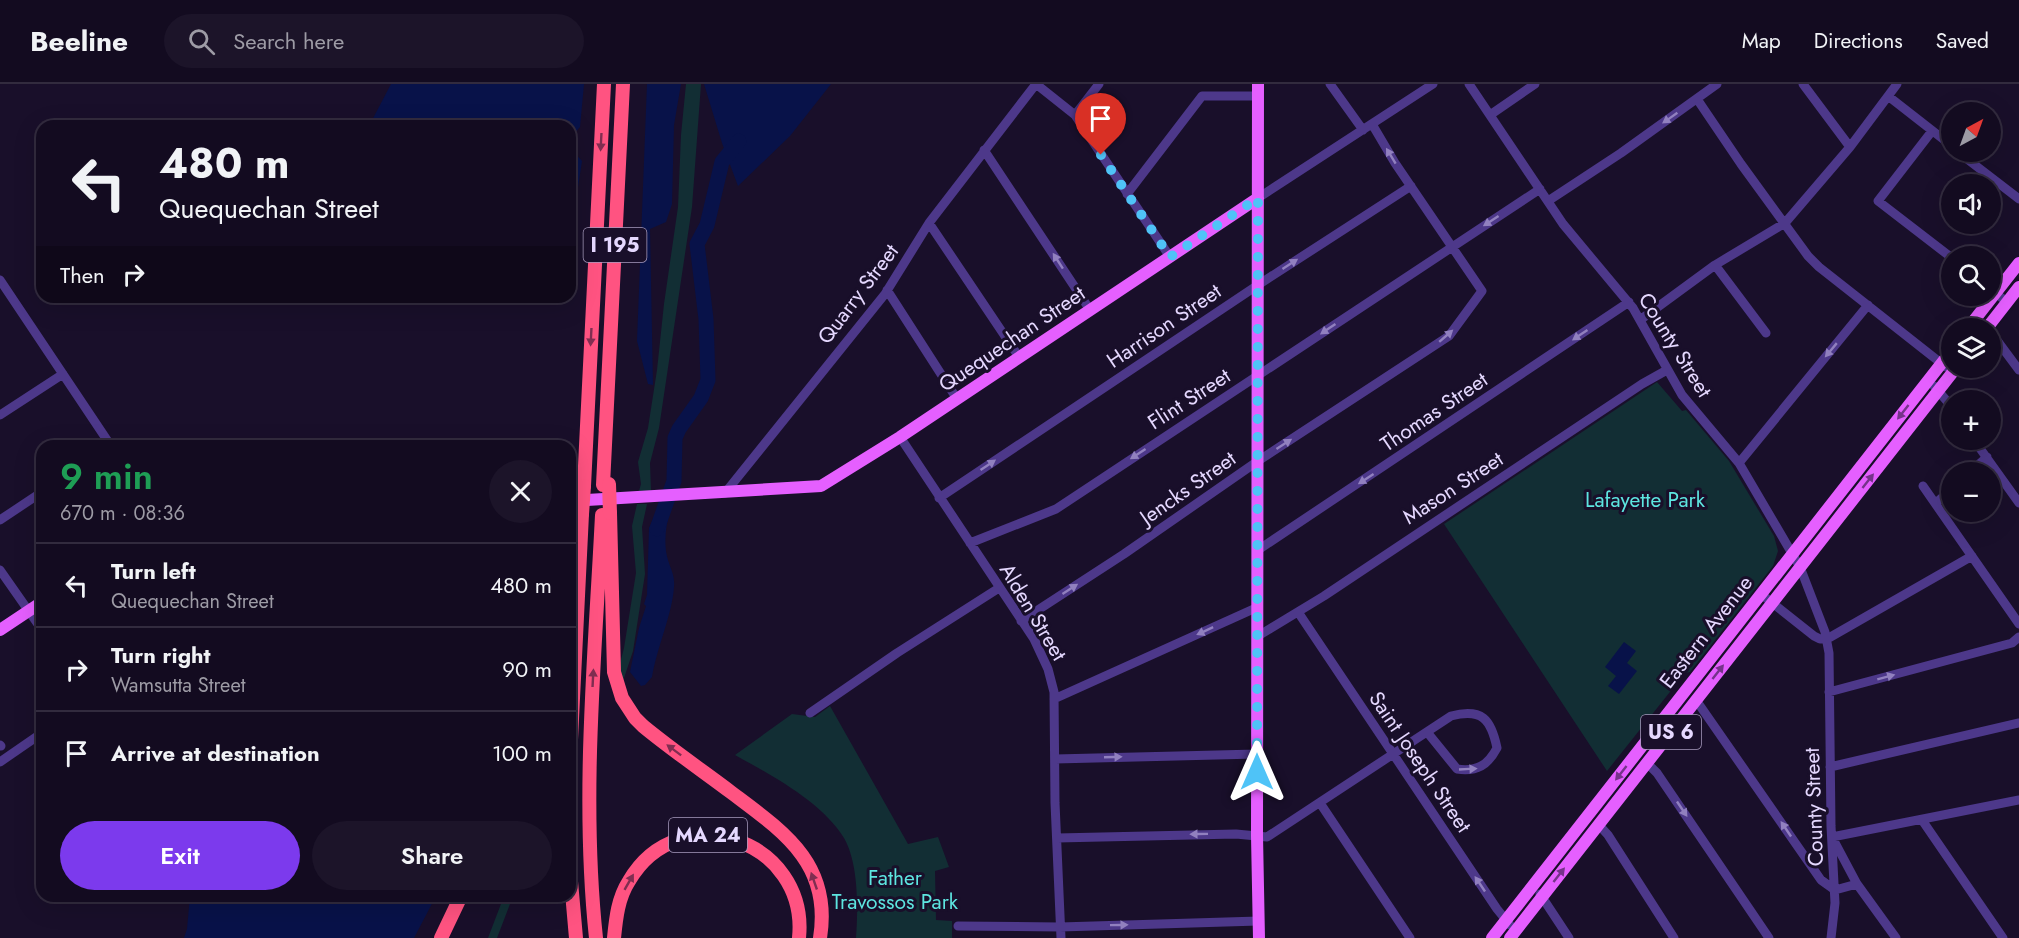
<!DOCTYPE html>
<html lang="en">
<head>
<meta charset="utf-8">
<style>
	body { margin:0; font-family:Jost,sans-serif; background:#1c1429; color:#f1f3f6; height:100vh; display:flex; flex-direction:column; font-size:22px; white-space:nowrap }
	* { box-sizing:border-box; margin:0 }
	p { font-size:20px; color:#9d9ba5 }
	.icon { flex:none; width:33px; height:33px; fill:none; stroke:currentColor; stroke-width:2; stroke-linecap:round; stroke-linejoin:round }
	.map { position:relative; flex:1; overflow:hidden }
	.panel { position:absolute; left:36px; top:356px; width:540px; height:462px; display:flex; flex-direction:column; background:#130b20; border-radius:18px; box-shadow:0 6px 24px #0002,0 0 0 2px #322b3e }
	.panel>* { flex:none }
	.banner { position:absolute; left:36px; top:36px; width:540px; height:183px; border-radius:18px; box-shadow:0 6px 24px #0002,0 0 0 2px #322b3e; background:#130b20; color:#f1f3f6; overflow:hidden }
	.needle { width:39px; rotate:41deg }
	.fabs { position:absolute; left:1941px; top:18px; display:grid; gap:12px }
	.fabs a { display:grid; place-items:center; width:60px; height:60px; border-radius:50%; background:#130b20; box-shadow:0 6px 24px #0002,0 0 0 2px #322b3e; font-size:30px }
	.pin { position:absolute; display:grid; place-items:center; width:51px; height:51px; color:#fff; margin:-62px -26px; border-radius:50% 50% 50% 0; rotate:-45deg; box-shadow:0 0 6px #0007 }
	.pin .icon { rotate:45deg }
	.me { position:absolute; width:66px; margin:-33px; rotate:0deg; stroke-linejoin:round; filter:drop-shadow(0 0 4px #0008) }
	.turn { display:flex; align-items:center; gap:21px; height:126px; padding:0 24px; font-size:27px }
	.turn .icon { width:78px; height:78px; stroke-width:2.5 }
	.turn b { display:block; font-size:42px; line-height:51px }
	.then { display:flex; align-items:center; height:57px; padding:0 24px; background:#0003; gap:12px; font-size:22px }
	.round { display:grid; place-items:center; flex:none; width:63px; height:63px; border-radius:32px; background:#1c1429 }
	.summary { display:flex; align-items:center; justify-content:space-between; height:102px; padding:0 24px }
	h1 { font-size:36px; font-weight:600; line-height:45px; color:#1e9e55 }
	.button { display:flex; gap:12px; margin-top:auto; padding:12px 24px }
	.button a { flex:1; height:69px; border-radius:36px; background:#7c3aed; color:#fff; font-size:24px; font-weight:600; line-height:69px; text-align:center }
	.button a+a { background:#1c1429; color:#f1f3f6 }
	ul { padding:0; list-style:none }
	li { display:flex; align-items:center; gap:18px; height:84px; padding:0 24px; border-top:2px solid #322b3e }
	li div { flex:1 }
	li b { display:block; font-size:22px }
	li em { font-style:normal }
	header { display:flex; align-items:center; gap:36px; box-sizing:border-box; height:84px; padding:0 30px; background:#130b20; border-bottom:2px solid #322b3e }
	header strong { font-size:28px }
	nav { display:flex; gap:33px; margin-inline-start:auto; font-size:21px }
	.search { width:420px; height:54px; background:#1c1429; display:flex; align-items:center; gap:15px; box-sizing:border-box; padding:0 21px; border-radius:33px; color:#9d9ba5; font-size:22px }
	.map>svg:first-child { display:block }
	.green { fill:#122e34 }
	.water { fill:#081249 }
	.lines { fill:none; stroke-linecap:round; stroke-linejoin:round }
	.river { stroke:#081249; stroke-width:15 }
	.minor { stroke:#4d388a; stroke-width:9 }
	.major { stroke:#e55fff; stroke-width:12 }
	.highway { stroke:#ff5381; stroke-width:14 }
	.highway-bridge { stroke:#ff5381; stroke-width:14 }
	.oneway { fill:#9180bf }
	.oneway2 { fill:#802e51 }
	.oneway3 { fill:#75338a }
	.route { stroke:#4fc3f7; stroke-width:10; stroke-dasharray:0 18 }
	.labels { text-anchor:middle; stroke-width:6; stroke-linejoin:round; paint-order:stroke }
	.shield { fill:#190f2a; stroke:#a89cbf; stroke-width:1.5 }
	.shield-label { font-size:20px; font-weight:bold; fill:#e5d8ff }
	.street-label { font-size:21px; fill:#e5d8ff; stroke:#190f2a }
	.park-label { font-size:21px; fill:#5de5e0; stroke:#190f2a }
</style>
</head>
<body>
<header>
<strong>Beeline</strong>
<div class="search"><svg class="icon" aria-label="search" viewBox="0 0 24 24"><circle cx="10" cy="10" r="6"/><path d="M15 15l6 6"/></svg>Search here</div>
<nav><a>Map</a><a>Directions</a><a>Saved</a></nav>
</header>
<div class="map">
<svg width="2019" height="854" viewBox="0 0 2019 854">
	<rect width="100%" height="100%" fill="#190f2a"/>
	<path class="green" d="M686,0H701L692,123L659,344L650,379L651,407H639L641,400L638,378L648,344L657,286L664,220L678,123L681,51Z
		M1657,298L1682,327L1686,326L1729,377L1774,452L1778,467L1773,482L1690,588L1685,589L1607,687L1444,440Z
		M637,420H647L642,443L645,490L633,567L620,606L617,591L624,564L636,489L632,442Z
		M830,622L908,760L938,753L949,783L935,787L936,836L952,837V854H856C858,826 859,780 844,754C822,718 771,691 735,671L792,630L815,633Z
		M504,812H513L497,854H488Z"/>
	<path class="water" d="M391,0H584L580,43L572,52L570,59V42H369Z
		M647,0H681L674,41L672,120L666,138L650,145L653,301L648,300L637,257Z
		M704,0H831L790,52L738,102L722,59Z
		M570,64L582,77L570,156Z
		M658,424L670,426C666,441 663,460 668,476C671,486 675,492 674,503C672,531 657,563 652,593L645,601L641,602L630,588L639,544L646,522L644,520L647,511L649,444Z
		M1624,558L1636,567L1627,579L1637,587L1619,610L1608,602L1616,592L1605,583Z
		M190,812H436L414,854H184L187,845Z"/>
	<g class="lines">
		<path class="river" d="M657,445L674,397L675,354L679,345L701,314L708,296L706,235L697,160L707,141L722,78L739,57"/>
		<path class="minor" d="M1330,0L1363,46
			M1469,0L1563,140L1633,224L1682,311L1739,379L1800,483L1825,548L1829,569L1831,742L1835,819L1831,854
			M1803,0L1850,63
			M1888,12L1952,62
			M1697,15L1741,80L1808,172L1819,183L1946,283
			M1075,31L1099,0
			M1490,31L1535,0
			M1932,47L1878,117L1952,174
			M984,66L1090,226
			M1958,68L2019,115
			M1127,110L1202,12H1258
			M1258,114L1433,0
			M1548,117L1621,69L1717,0
			M929,139L1019,273
			M1715,181L1766,249
			M0,196L111,362
			M1990,205L2007,218
			M887,206L957,315
			M1640,236L1715,181L1785,139L1850,63L1897,0
			M1990,247L2019,286
			M1934,302L1952,323
			M0,331L63,290
			M900,353L1034,555L1048,585L1054,608L1055,719L1061,854
			M1974,356L2019,419
			M1739,379L1868,221
			M1970,388L1987,373
			M1923,402L2019,540
			M725,409L885,210L929,139L1036,0L1075,31L1170,173
			M939,414L1258,201L1411,102
			M1936,419L1952,405
			M0,436L42,408
			M970,459L1056,425L1540,105
			M1258,466L1629,218
			M0,486L42,546
			M1761,510L1814,552L1820,555H1827
			M1298,528L1497,825L1510,841
			M1021,537L1124,470L1258,377L1449,252L1482,207L1395,79L1372,40
			M1258,552L1324,512L1642,300L1667,286
			M1827,555L1972,472
			M1829,608L2012,559L2019,553
			M1054,615L1258,523
			M1696,616L1821,796L1835,806L1857,800
			M810,629L897,569L999,504
			M0,661L1,662
			M1055,675L1257,670
			M0,678L42,649
			M1647,679L1657,689L1769,854
			M1830,683L2019,639
			M1320,719L1410,854
			M1922,736L2003,854
			M1599,741L1608,751L1674,854
			M1057,754L1236,750L1267,753L1451,632C1482,624 1491,635 1497,664C1488,681 1477,688 1457,685L1427,648
			M1540,810L1569,854
			M958,842L1060,843L1259,837
			M1896,854L1857,800L1832,753L2019,716"/>
		<path class="major" d="M1258,0L1257,752L1259,854
			M1968,244L2019,179
			M1987,244L2019,203
			M570,417L821,402L900,353L1258,114
			M0,546L42,518
			M1492,854L1952,266
			M1510,854L1956,284"/>
		<path class="highway" d="M603,401L623,0
			M584,402L604,0
			M610,429L614,588L622,614L635,634L643,642C672,666 703,687 732,709C784,748 832,780 820,854
			M570,676L582,430
			M570,786L576,854
			M441,854L461,812
			M596,854C581,713 595,572 602,431
			M614,854C616,834 618,814 629,797C679,711 809,756 799,854"/>
		<path class="highway-bridge" d="M609,400L610,429
			M582,430L584,402"/>
	</g>
	<defs><path id="oneway-solid" d="M-6-.8H1V-3.2L6.5 0L1 3.2V.8H-6Z" transform="scale(1.5)"/></defs>
	<g class="oneway">
		<use href="#oneway-solid" transform="translate(1670 34) rotate(145)"/>
		<use href="#oneway-solid" transform="translate(1391 72) rotate(-121)"/>
		<use href="#oneway-solid" transform="translate(1491 137) rotate(147)"/>
		<use href="#oneway-solid" transform="translate(1058 177) rotate(-123)"/>
		<use href="#oneway-solid" transform="translate(1290 180) rotate(-33)"/>
		<use href="#oneway-solid" transform="translate(1328 245) rotate(146)"/>
		<use href="#oneway-solid" transform="translate(1580 251) rotate(146)"/>
		<use href="#oneway-solid" transform="translate(1446 252) rotate(-41)"/>
		<use href="#oneway-solid" transform="translate(1831 266) rotate(130)"/>
		<use href="#oneway-solid" transform="translate(1284 360) rotate(-33)"/>
		<use href="#oneway-solid" transform="translate(1138 370) rotate(147)"/>
		<use href="#oneway-solid" transform="translate(988 381) rotate(-34)"/>
		<use href="#oneway-solid" transform="translate(1366 395) rotate(147)"/>
		<use href="#oneway-solid" transform="translate(1070 505) rotate(-33)"/>
		<use href="#oneway-solid" transform="translate(1205 547) rotate(155)"/>
		<use href="#oneway-solid" transform="translate(1886 593) rotate(-15)"/>
		<use href="#oneway-solid" transform="translate(1113 673) rotate(-2)"/>
		<use href="#oneway-solid" transform="translate(1468 685) rotate(-3)"/>
		<use href="#oneway-solid" transform="translate(1682 725) rotate(56)"/>
		<use href="#oneway-solid" transform="translate(1786 745) rotate(-124)"/>
		<use href="#oneway-solid" transform="translate(1199 750) rotate(179)"/>
		<use href="#oneway-solid" transform="translate(1480 800) rotate(-124)"/>
		<use href="#oneway-solid" transform="translate(1119 841) rotate(-1)"/>
	</g>
	<g class="oneway2">
		<use href="#oneway-solid" transform="translate(601 58) rotate(93)"/>
		<use href="#oneway-solid" transform="translate(591 253) rotate(93)"/>
		<use href="#oneway-solid" transform="translate(593 594) rotate(-87)"/>
		<use href="#oneway-solid" transform="translate(674 666) rotate(-143)"/>
		<use href="#oneway-solid" transform="translate(814 797) rotate(-109)"/>
		<use href="#oneway-solid" transform="translate(629 798) rotate(-60)"/>
	</g>
	<g class="oneway3">
		<use href="#oneway-solid" transform="translate(1903 328) rotate(128)"/>
		<use href="#oneway-solid" transform="translate(1868 397) rotate(-52)"/>
		<use href="#oneway-solid" transform="translate(1718 588) rotate(-52)"/>
		<use href="#oneway-solid" transform="translate(1621 689) rotate(128)"/>
		<use href="#oneway-solid" transform="translate(1559 791) rotate(-52)"/>
	</g>
	<g class="lines">
		<path class="route" d="M1101,71L1170,173L1258,114L1257,688"/>
	</g>
	<g class="labels">
		<g class="shield">
			<rect x="583.5" y="144" width="63" height="34" rx="4.5"/>
			<rect x="1641" y="631" width="60" height="34" rx="4.5"/>
			<rect x="669" y="734" width="78" height="34" rx="4.5"/>
		</g>
		<g class="shield-label">
			<text x="615" y="168">I 195</text>
			<text x="1671" y="655">US 6</text>
			<text x="708" y="758">MA 24</text>
		</g>
		<g class="street-label">
			<text transform="translate(858 210) rotate(-53)" y="7">Quarry Street</text>
			<text transform="translate(1164 242) rotate(-34)" y="7">Harrison Street</text>
			<text transform="translate(1012 255) rotate(-34)" y="7">Quequechan Street</text>
			<text transform="translate(1675 261) rotate(58)" y="7">County Street</text>
			<text transform="translate(1189 315) rotate(-33)" y="7">Flint Street</text>
			<text transform="translate(1434 328) rotate(-34)" y="7">Thomas Street</text>
			<text transform="translate(1188 404) rotate(-35)" y="7">Jencks Street</text>
			<text transform="translate(1453 404) rotate(-33)" y="7">Mason Street</text>
			<text transform="translate(1033 528) rotate(59)" y="7">Alden Street</text>
			<text transform="translate(1706 548) rotate(-52)" y="7">Eastern Avenue</text>
			<text transform="translate(1420 678) rotate(56)" y="7">Saint Joseph Street</text>
			<text transform="translate(1814 723) rotate(-92)" y="7">County Street</text>
		</g>
		<g class="park-label">
			<text x="1645" y="423">Lafayette Park</text>
			<text x="895" y="801">Father<tspan x="895" dy="24">Travossos Park</tspan></text>
		</g>
	</g>
</svg>
<div class="fabs">
<a><svg class="needle" viewBox="-14 -14 28 28"><path d="M0-13l5 13h-10z" fill="#e53935"/><path d="M0 13l5-13h-10z" fill="#9d9ba5"/></svg></a>
<a><svg class="icon" aria-label="sound" viewBox="0 0 24 24"><path d="M4 9h4l5-4v14l-5-4H4zM17 9q2 3 0 6"/></svg></a>
<a><svg class="icon" aria-label="search" viewBox="0 0 24 24"><circle cx="10" cy="10" r="6"/><path d="M15 15l6 6"/></svg></a>
<a><svg class="icon" aria-label="layers" viewBox="0 0 24 24"><path d="M12 4l9 5-9 5-9-5zM3 14l9 5 9-5"/></svg></a>
<a>+</a>
<a>−</a>
</div>
<div class="pin" style="left:1101px;top:71px;background:#d93025"><svg class="icon" aria-label="arrive" viewBox="0 0 24 24"><path d="M6 21V4h12l-3 4 3 4H6"/></svg></div>
<svg class="me" style="left:1257px;top:688px" viewBox="-20 -20 40 40"><path d="M0-17L14 15 0 8-14 15z" fill="#4fc3f7" stroke="#fff" stroke-width="4"/></svg>
<div class="banner">
<div class="turn"><svg class="icon" aria-label="left" viewBox="0 0 24 24"><path d="M17 20v-9H6M10 6l-5 5 5 5"/></svg><div><b>480 m</b>Quequechan Street</div></div>
<div class="then">Then<svg class="icon" aria-label="right" viewBox="0 0 24 24"><path d="M7 20v-9h11M14 6l5 5-5 5"/></svg></div>
</div>
<section class="panel">
<div class="summary"><div><h1>9 min</h1><p>670 m · 08:36</p></div><a class="round"><svg class="icon" aria-label="close" viewBox="0 0 24 24"><path d="M6 6l12 12M18 6L6 18"/></svg></a></div>
<ul>
<li><svg class="icon" aria-label="left" viewBox="0 0 24 24"><path d="M17 20v-9H6M10 6l-5 5 5 5"/></svg><div><b>Turn left</b><p>Quequechan Street</p></div><em>480 m</em></li>
<li><svg class="icon" aria-label="right" viewBox="0 0 24 24"><path d="M7 20v-9h11M14 6l5 5-5 5"/></svg><div><b>Turn right</b><p>Wamsutta Street</p></div><em>90 m</em></li>
<li><svg class="icon" aria-label="arrive" viewBox="0 0 24 24"><path d="M6 21V4h12l-3 4 3 4H6"/></svg><div><b>Arrive at destination</b></div><em>100 m</em></li>
</ul>
<div class="button"><a>Exit</a><a>Share</a></div>
</section>
</div>
</body>
</html>
